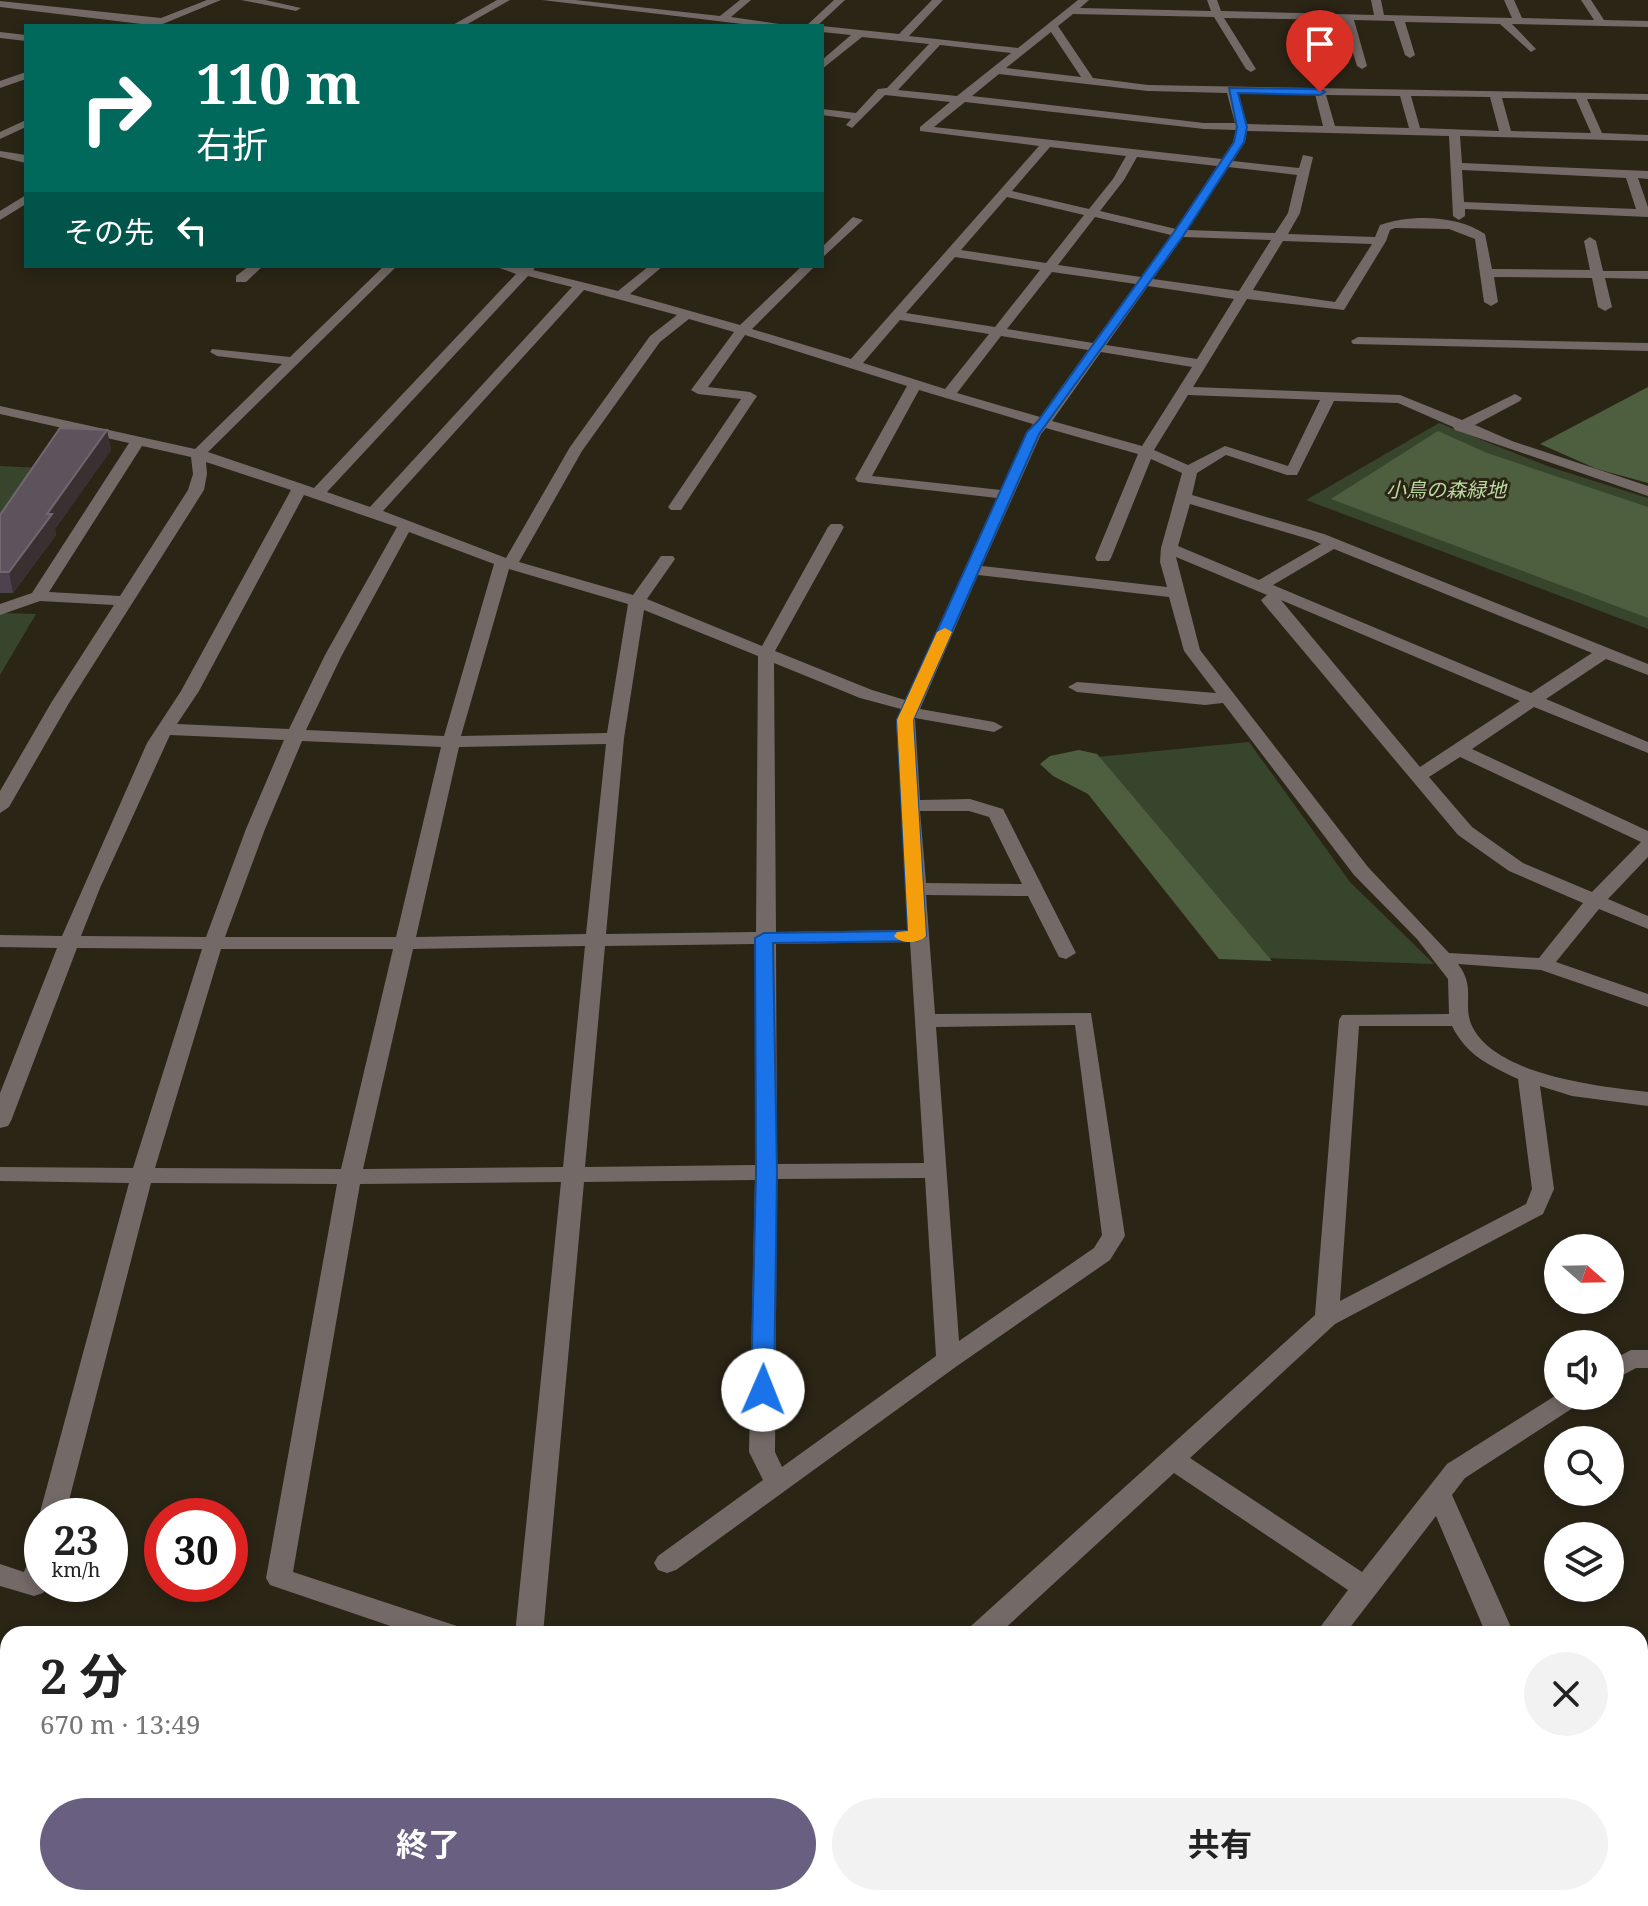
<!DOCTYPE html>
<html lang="ja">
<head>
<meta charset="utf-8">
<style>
	body { margin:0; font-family:"Noto Serif","Noto Sans JP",serif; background:#f2f2f2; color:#222; height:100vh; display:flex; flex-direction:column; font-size:30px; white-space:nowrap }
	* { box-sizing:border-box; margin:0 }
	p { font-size:26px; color:#767676 }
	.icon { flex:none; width:44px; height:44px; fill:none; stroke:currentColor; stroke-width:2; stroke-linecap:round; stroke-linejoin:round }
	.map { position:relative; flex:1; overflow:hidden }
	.sheet { position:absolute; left:0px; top:1626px; width:1648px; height:280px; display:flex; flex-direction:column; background:#fff; border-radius:24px 24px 0 0; box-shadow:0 4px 12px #0003 }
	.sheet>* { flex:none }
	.banner { position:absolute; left:24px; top:24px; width:800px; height:244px; border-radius:0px; box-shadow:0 4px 12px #0003; background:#00695c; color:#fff; overflow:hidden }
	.needle { width:52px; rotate:110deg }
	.buttons { position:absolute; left:1544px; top:1234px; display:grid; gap:16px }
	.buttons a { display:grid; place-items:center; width:80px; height:80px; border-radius:50%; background:#fff; box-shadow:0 4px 12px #0003; font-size:40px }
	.speed { position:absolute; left:24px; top:1498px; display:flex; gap:16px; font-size:40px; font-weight:700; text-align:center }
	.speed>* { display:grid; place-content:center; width:104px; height:104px; border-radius:50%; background:#fff; box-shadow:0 4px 12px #0003; line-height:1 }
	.speed small { font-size:20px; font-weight:400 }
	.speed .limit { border:12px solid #d22; background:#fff; color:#111 }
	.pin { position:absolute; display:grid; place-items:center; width:68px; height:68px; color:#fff; margin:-82px -34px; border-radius:50% 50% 50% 0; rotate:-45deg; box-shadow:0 0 8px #0007 }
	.pin .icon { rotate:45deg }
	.me { position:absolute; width:88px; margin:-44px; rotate:1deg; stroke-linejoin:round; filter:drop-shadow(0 0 6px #0008) }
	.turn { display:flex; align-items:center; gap:28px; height:168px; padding:0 40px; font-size:36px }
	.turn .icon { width:104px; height:104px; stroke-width:2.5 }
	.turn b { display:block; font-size:56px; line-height:68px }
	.then { display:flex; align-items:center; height:76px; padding:0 40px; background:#0003; gap:16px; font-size:30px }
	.round { display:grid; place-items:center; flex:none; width:84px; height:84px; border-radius:42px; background:#f2f2f2 }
	.head { display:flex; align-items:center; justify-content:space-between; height:136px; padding:0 40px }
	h1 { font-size:48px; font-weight:700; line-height:60px }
	.cta { display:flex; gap:16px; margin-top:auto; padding:16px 40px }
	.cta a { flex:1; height:92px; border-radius:48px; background:#685f81; color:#fff; font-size:32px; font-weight:700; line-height:92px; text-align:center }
	.cta a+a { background:#f2f2f2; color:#222 }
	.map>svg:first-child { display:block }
	.built { fill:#372f18 }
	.green { fill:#37452c }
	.forest { fill:#4e5f40 }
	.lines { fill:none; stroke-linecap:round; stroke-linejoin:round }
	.minor { fill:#736967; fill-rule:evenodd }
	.wall { fill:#4d434f }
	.shaded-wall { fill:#393032 }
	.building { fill:#5d535d; stroke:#71686f; stroke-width:2 }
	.route { fill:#1a73e8; stroke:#114b97; stroke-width:2 }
	.slow { fill:#f59e0b }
	.labels { text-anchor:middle; stroke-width:6; stroke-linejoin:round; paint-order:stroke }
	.far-park-label { font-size:20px; font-style:italic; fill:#bbdaa2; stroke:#2b2516 }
</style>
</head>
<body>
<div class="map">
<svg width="1648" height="1906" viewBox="0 0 1648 1906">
	<rect width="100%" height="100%" fill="#2b2516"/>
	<path class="built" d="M88,1898H231L239,1906H79Z"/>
	<path class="green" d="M1439,423L1550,467L1648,498V629L1306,500Z
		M0,466L41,468L0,526Z
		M0,613L36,614L0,675Z
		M1249,742L1350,882L1434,964L1231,957L1066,760Z"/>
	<path class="forest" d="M1648,387V483L1597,469L1540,444Z
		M1438,431L1487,453L1648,507V618L1331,499Z
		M1079,750L1097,754L1272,961L1219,959L1088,794L1053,776L1040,764L1050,756Z"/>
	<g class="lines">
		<path class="minor" d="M207,0H221L158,26L0,7V1L161,18Z
			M241,0H265L301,8L296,11Z
			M497,0H510L464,26H451Z
			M542,0H575L720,16L740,0H751L731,17L793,26H759Z
			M834,0H845L817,26H806Z
			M932,0H943L909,36L1018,48L1078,0H1089L1080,8L1211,11L1207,0H1217L1221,11L1374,15L1371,0H1381L1384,15L1512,18L1504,0H1514L1522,18L1594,20L1581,0H1591L1604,20L1648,21V27L1512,24L1536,49L1531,52L1500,24L1405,22L1415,55L1410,58L1405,55L1394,21L1354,20L1367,66L1362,69L1357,66L1343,20L1224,18L1256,69L1251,72L1246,69L1214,17L1073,14L1058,26L1093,78L1148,85L1648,94V100L1587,99L1602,133L1648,135V141L1460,136L1462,163L1648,171V179L1638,178L1648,207V217L1465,209V216L1459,220L1453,216L1449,136L1247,131L1245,142L1233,161L1299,168L1303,155L1313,157L1300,213L1288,234L1375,237L1380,225C1411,214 1457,215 1485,234L1492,269L1590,270L1584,241L1590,237L1596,241L1603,271H1648V279L1605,278L1612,307L1605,311L1598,307L1592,278L1494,277L1498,302L1491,306L1484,302L1475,239L1449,229L1395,228L1390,230L1386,241L1344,310L1247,299L1193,387L1400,395L1462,420L1515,394L1522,398L1520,401L1475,425L1512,441L1648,486V496L1455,430L1453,427L1398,403L1334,401L1297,475H1287L1226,455L1197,473L1192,495L1324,534L1648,664V675L1606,659L1546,699L1648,742V753L1534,707L1472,749L1648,831V857L1608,899L1648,916V929L1599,909L1556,962L1648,994V1007L1541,970L1458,964C1477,988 1461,1005 1473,1028C1499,1076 1599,1086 1648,1092V1106L1572,1096L1540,1086L1554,1189L1543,1214L1335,1324L1190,1458L1362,1572L1447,1464L1558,1394V1396H1585L1582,1402L1465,1478L1452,1495L1514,1634H1486L1436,1516L1345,1634H1315L1348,1590L1174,1473L999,1634H967L971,1626L1315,1315L1339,1020L1342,1015L1449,1014L1448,979L1417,939L1354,875L1223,703L1205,705L1077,692L1068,687L1077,682L1216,693L1184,651L1169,597L978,575L920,709L994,722L1003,727L994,732L915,718L920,800L970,799L1003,809L1076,953L1066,959L1059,957L1028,896L926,895L935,1014L1091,1013L1125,1236L1110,1260L957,1366L676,1570L667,1573L658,1570L654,1563L658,1556L763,1480L749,1452L755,1180L584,1182L543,1634H515L561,1182L360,1184L293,1572L457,1626L461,1634H414L270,1585L266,1578L337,1184L151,1183L65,1516H42V1522L39,1516L129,1183L0,1181V1167L133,1168L202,949L77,948L11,1121L8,1126L0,1128V1093L57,948L0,947V935L62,936L147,743L181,691L291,490L206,462L207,474L204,490L69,703L9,807L0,813V791L51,703L114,605L40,601L0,615V604L32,593L129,443L0,414V406L195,449L282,364L217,356L210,352L212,349L290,357L384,266H397L208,452L314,488L516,274L494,266H536L533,270L618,291L649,266H663L630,294L740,325L802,266H815L752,329L851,359L1039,146L920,131V127L950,102L885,95L852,128L846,125L851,119L822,115V109L856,113L878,89L887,88L929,44L862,37L822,69V60L851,35L822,32V26L899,34ZM1051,32L1081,77L1006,68ZM940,45L1011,53L957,96L898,90ZM999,74L1148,91L1227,93L1235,123H1204L972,96ZM1238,93L1315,94L1323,126L1247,124ZM1326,95L1400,96L1409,128L1335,126ZM1411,96L1490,97L1499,131L1420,128ZM1502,98L1576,99L1591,133L1511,131ZM965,102L1204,129L1236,130L1233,142L1222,159L934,127ZM1050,147L1126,156L1113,179L1089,209L1012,191ZM1137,157L1217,166L1176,229L1100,211L1124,180ZM1228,167L1297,175L1288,213L1275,233L1187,230ZM1462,170L1626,178L1636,209L1464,202ZM1007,197L1084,215L1046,263L961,250ZM1095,217L1171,235L1141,277L1058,265ZM1183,237L1271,240L1239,291L1153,279ZM1283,241L1372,244L1335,302L1253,290ZM955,257L1040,270L995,327L906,313ZM1052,272L1136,284L1093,343L1007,329ZM528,276L572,287L370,507L327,492ZM1148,286L1234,299L1197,359L1106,345ZM584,290L677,315L650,336L570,447L506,558L383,511ZM689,319L734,332L691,390L698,394L741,399L668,507L671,510H681L757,396L750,392L708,387L745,335L907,386L855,479L858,482L997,498L905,700L872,690L775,651L844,527L841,524H831L828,527L762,646L647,599L675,559L673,556H661L633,595L519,562L582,451L660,342ZM900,320L989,334L945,389L863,363ZM1001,336L1088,350L1040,417L957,393ZM1101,352L1192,367L1142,446L1052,421ZM919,390L1033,424L1027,432L1001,490L872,476ZM1188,395L1320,400L1288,466L1225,446L1188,465L1154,450ZM1046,428L1138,454L1095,558L1097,561H1109L1111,558L1151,459L1182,473L1161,548L1160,562L1167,587L982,566L1041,434ZM142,446L191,457L193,474L188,490L120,596L49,592ZM304,495L397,527L325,655L289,729L177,724L199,691ZM1190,504L1312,540L1321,544L1259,580L1178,546ZM409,532L494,564L444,736L306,730L342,655ZM1334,549L1592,653L1531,693L1273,585ZM1176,557L1267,595L1261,600L1263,603L1458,835L1509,871L1583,903L1539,958L1449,953L1368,867L1200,650ZM509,569L628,604L607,733L461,736ZM1281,600L1520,701L1420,767ZM644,610L758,656L756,932L606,934L624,738ZM774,663L860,698L901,709L896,720L909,930L776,932ZM170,735L284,740L246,829L206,937L81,936L100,888ZM302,741L441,747L396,937H225L265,829ZM606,744L586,934L416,937L459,747ZM1460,757L1641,842L1592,892L1523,863L1472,827L1429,777ZM920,811H969L989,817L1022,884L926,883ZM910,942L924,1163L777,1164L776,944ZM756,944L755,1165L585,1167L605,946ZM585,946L563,1167L363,1169L413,949ZM221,949H393L341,1169L155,1168ZM1075,1025L1102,1235L1094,1248L959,1341L936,1027ZM1359,1026H1452C1467,1056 1489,1065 1518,1079L1532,1189L1526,1204L1340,1301ZM925,1178L936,1356L782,1467L775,1452L777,1179Z
			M0,32L26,35V41L0,38Z
			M26,72V79L0,88V81Z
			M26,120V127L0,139V132Z
			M0,151L26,155V163L0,157Z
			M26,195V204L0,220V211Z
			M853,217L863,220L822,258V247Z
			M249,266H263L246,282H236V276Z
			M1358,337L1648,343V351L1353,344L1351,341Z
			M1631,1350H1648V1368H1636L1610,1382V1361Z
			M42,1546V1584H48L43,1593L34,1596L0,1586V1564L24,1572L33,1549Z
			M475,1898H509L513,1906H479Z
			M674,1898H709L705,1906H670Z
			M1115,1898H1147L1143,1906H1111Z
			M1374,1898H1404L1408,1906H1378Z"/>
	</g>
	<path class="wall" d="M107,430L111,450L55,529L56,535L13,593H0V515Z"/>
	<path class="shaded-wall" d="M107,430L111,450L55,529L56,535L13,593L9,572L47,514Z"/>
	<path class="building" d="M60,428L107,430L47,514H52L9,572H0V515Z"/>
	<path class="route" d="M1229,88L1320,89L1325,92L1320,95L1238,93L1247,127L1244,142L1183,236L1039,434L913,720L926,936L917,941L773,943L777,1173L774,1390L771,1396L763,1398L755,1396L751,1390L756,1173L755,938L764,933L908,931L897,720L1027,432L1038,421L1174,232L1234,142L1237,127Z"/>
	<path class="slow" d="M945,628L952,632L913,720L926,936C919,944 901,944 894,936L897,932L908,931L897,720L937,632Z"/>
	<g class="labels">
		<g class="far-park-label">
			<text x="1446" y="497">小鳥の森緑地</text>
		</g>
	</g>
</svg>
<div class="buttons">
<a><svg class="needle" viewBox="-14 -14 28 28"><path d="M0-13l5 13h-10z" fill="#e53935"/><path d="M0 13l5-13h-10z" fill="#767676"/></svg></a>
<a><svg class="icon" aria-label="sound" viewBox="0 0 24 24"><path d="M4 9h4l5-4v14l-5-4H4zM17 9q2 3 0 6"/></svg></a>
<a><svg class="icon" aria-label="search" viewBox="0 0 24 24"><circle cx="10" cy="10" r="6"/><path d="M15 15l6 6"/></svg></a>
<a><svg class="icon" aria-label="layers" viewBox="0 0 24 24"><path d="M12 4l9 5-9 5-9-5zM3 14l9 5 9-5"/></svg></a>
</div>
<div class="speed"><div>23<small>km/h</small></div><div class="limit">30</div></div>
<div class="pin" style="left:1320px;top:92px;background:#d93025"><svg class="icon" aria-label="arrive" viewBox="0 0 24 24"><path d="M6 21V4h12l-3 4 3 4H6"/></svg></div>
<svg class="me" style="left:763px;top:1390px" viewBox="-20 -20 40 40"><circle r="19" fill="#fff"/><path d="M0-13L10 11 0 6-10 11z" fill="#1a73e8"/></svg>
<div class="banner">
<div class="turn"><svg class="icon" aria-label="right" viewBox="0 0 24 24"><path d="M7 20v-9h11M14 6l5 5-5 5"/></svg><div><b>110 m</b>右折</div></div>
<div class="then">その先<svg class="icon" aria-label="left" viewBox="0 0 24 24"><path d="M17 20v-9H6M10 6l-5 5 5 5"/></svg></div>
</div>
<section class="sheet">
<div class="head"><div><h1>2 分</h1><p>670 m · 13:49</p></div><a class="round"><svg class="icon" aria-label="close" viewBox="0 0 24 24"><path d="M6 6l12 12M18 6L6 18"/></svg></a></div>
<div class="cta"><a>終了</a><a>共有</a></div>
</section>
</div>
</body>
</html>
